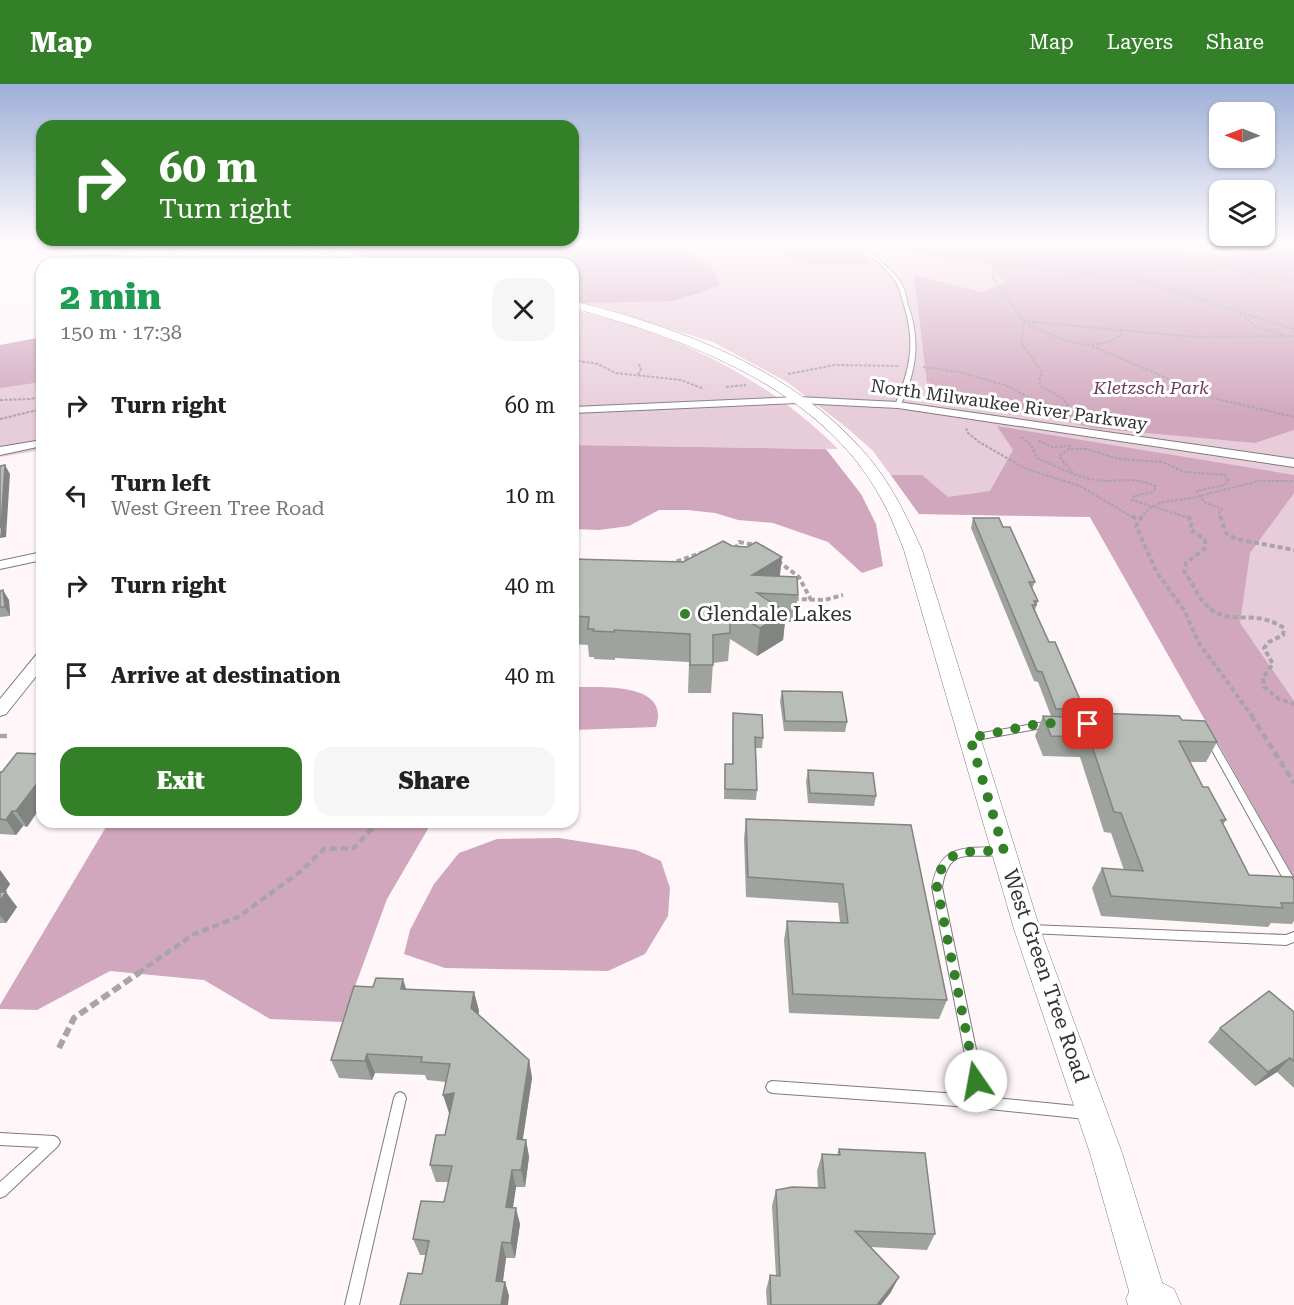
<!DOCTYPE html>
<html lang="en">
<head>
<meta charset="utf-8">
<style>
	body { margin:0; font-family:"Roboto Serif",serif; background:#f6f6f6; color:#222; height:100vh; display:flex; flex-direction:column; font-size:22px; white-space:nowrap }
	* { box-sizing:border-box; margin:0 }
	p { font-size:20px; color:#767676 }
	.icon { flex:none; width:33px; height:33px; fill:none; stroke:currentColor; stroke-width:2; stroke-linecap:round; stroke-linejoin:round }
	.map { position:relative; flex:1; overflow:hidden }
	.details { position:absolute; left:36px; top:174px; width:543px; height:570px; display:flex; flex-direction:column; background:#fff; border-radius:18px; box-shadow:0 2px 4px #0004 }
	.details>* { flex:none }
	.banner { position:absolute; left:36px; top:36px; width:543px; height:126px; border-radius:18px; box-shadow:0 2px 4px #0004; background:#348029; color:#fff; overflow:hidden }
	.needle { width:39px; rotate:271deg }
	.controls { position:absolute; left:1209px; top:18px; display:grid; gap:12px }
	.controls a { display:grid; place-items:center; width:66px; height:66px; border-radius:12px; background:#fff; box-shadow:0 2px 4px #0004; font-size:30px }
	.pin { position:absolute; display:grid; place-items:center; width:51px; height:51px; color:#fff; margin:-26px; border-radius:12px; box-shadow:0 3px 9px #0006 }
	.me { position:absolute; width:66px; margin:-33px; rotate:348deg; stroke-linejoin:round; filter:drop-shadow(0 0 4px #0008) }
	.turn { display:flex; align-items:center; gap:21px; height:126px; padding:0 24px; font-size:27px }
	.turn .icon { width:78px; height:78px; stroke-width:2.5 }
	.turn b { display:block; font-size:42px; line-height:51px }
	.round { display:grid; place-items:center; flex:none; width:63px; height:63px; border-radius:18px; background:#f6f6f6 }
	.head { display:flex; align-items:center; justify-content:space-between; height:102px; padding:0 24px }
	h1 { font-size:36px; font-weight:800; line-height:45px; color:#1e9e55 }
	.cta { display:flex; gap:12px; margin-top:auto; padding:12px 24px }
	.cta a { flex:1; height:69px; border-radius:18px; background:#348029; color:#fff; font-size:24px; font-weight:800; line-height:69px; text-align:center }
	.cta a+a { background:#f6f6f6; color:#222 }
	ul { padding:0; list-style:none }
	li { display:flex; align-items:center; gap:18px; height:90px; padding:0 24px }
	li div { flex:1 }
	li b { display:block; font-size:22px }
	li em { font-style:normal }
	header { display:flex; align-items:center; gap:36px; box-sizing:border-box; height:84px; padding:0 30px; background:#348029; color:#fff }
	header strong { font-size:28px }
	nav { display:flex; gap:33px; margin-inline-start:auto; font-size:21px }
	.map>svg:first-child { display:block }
	.green { fill:#e7ccd9 }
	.forest { fill:#d1a7bd }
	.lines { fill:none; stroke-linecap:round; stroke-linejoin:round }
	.stream { stroke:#d1a7bd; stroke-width:4 }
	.service-casing { stroke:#827a7e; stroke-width:2 }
	.minor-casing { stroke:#827a7e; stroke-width:2 }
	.tertiary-casing { stroke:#827a7e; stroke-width:1 }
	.primary-casing { stroke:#827a7e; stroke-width:1 }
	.path-far3 { stroke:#aaa3a7; stroke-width:2; stroke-dasharray:3 1.5; stroke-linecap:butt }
	.path-far2 { stroke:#aaa3a7; stroke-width:4; stroke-dasharray:5 3; stroke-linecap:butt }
	.path-far1 { stroke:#aaa3a7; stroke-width:4.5; stroke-dasharray:7 4; stroke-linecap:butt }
	.path { stroke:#aaa3a7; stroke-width:6; stroke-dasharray:9 4.5; stroke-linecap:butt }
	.service { fill:#fff; fill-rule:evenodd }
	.minor { fill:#fff; fill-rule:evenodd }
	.tertiary { fill:#fff; fill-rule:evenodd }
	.primary { fill:#fff; fill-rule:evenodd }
	.wall { fill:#9ea39d }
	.shaded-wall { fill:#818480 }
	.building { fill:#b8bdb7; stroke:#818480; stroke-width:1.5 }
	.route { stroke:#348029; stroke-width:10; stroke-dasharray:0 18 }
	.poi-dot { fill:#348029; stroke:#fff; stroke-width:2 }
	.labels { text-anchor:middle; stroke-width:6; stroke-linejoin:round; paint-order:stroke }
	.far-park-label { font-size:18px; font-style:italic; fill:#703959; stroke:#fff }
	.far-street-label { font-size:18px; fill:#343133; stroke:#fff }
	.poi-label { font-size:21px; fill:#343133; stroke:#fff; text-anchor:start }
	.street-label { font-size:21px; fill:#343133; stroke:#fff }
</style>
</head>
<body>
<header>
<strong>Map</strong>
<nav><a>Map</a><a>Layers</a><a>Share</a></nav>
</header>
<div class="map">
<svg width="1294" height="1221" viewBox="0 0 1294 1221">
	<rect width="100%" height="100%" fill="#fff6fa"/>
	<path class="green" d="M441,161H1294V794L1090,433L919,430L873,367L846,343L787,298L713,258L600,223L573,217V180H409Z
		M573,226C673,248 765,292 838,365L573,361Z
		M42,270V366L0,373V278Z"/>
	<path class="forest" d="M392,161H486L481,164L498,166L504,164L500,161H862L870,181L805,180L769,163H679L710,180L720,202L674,217L582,219L573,217V180H331L363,167Z
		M876,161H1110L1230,173L1262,164L1259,161H1294V346L1255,359L1094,344L980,318L927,299L914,191L981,208L1005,199L986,177L878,167Z
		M42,253V298L0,304V261Z
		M997,342L1294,391V409L1250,469L1240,539L1294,617V793L1090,433L919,430L891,391H922L948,413L990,407L1013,366Z
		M573,361L826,365L861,410L876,440L883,482L862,489L828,458L773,439L738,436L715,429L687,426H659L629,442L599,446L573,445Z
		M573,603C599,604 671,597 656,643L573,646Z
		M109,738H432L387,815L342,938L270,935L204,896L110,887L37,926L0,925V921Z
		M559,754L636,766L661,777L670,804L668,832L645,870L608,887L445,884L404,870L410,846L434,800L459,769L497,755Z"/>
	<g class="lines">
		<path class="stream" d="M482,161H522
			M927,161L943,162"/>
		<g class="service-casing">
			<path id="service" d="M862,161H866C875,176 892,184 901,199C905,205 906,213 908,221C918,249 918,274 908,303C906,310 903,318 898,323L895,321C910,286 916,259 904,221C901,212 900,203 894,195C885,182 871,175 862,161Z
				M1050,637L1054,640L1053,642L971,657L968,656L967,654L968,652L971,651Z
				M1207,652L1214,655L1294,795V808L1290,807L1208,659L1203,655L1204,653Z
				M1000,763L1003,764L1005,767L1003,770C972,777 950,758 942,803L986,1013L1086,1023L1090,1025L1092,1029L1090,1033L1086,1035L970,1023L772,1009L768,1007L766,1003L768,999L772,997L973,1011L932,803C940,760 963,764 1000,763Z
				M1030,841L1286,851L1294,848V858L1286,861L1030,849L1026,848L1025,845L1026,842Z
				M400,1008L404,1010L406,1014L359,1221H345L394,1014L396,1010Z
				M0,1049L54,1052L58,1054L60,1058L58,1062L5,1112L0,1114V1098L39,1063L0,1061Z"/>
		</g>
		<g class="minor-casing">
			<path id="minor" d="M798,313L898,318L1294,375V383L898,324L798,319L573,329V323Z
				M42,356V362L0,371V363Z
				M42,468V476L0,485V477Z
				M42,570V585L6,630L0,632V615L36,571Z"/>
		</g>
		<g class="tertiary-casing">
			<path id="tertiary" d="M190,161H212L165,172L0,170V164L165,166Z
				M289,161H310L387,177L392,180H372Z
				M573,217C678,243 791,284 864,368C890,397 906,431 922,466L1040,845L1122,1069L1169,1221H1133L1090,1069L1014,845L904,466C897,449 891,432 882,416C823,305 687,255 573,224Z"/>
		</g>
		<g class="primary-casing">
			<path id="primary" d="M1149,1192L1174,1205L1181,1221H1128L1126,1215L1133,1199Z"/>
		</g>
		<path class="path-far3" d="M920,161L938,173L998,180
			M983,161L990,169L985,179
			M1068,161C1115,164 1161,168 1207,177C1237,183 1264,195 1294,197
			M1240,230L1257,243L1284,251
			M1294,245L1138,196L1029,182H993L994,195L1023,237L1195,253L1294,252
			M1092,262L1213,314L1294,333
			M573,276L598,280L616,289L681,296L704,305
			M923,283L959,288L1005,301L1036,317L1099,334
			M788,290L835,281L900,282
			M638,291L641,285L639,280
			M726,303L746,301
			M0,316L31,315L42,312
			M1071,326L1063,315L1041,302L1039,295L1042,288L1022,260L1023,237C1052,252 1091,273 1121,251V245
			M0,335L42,325
			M966,344L968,349L979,358L1024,384L1080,402L1134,434
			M1021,353L1031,361L1037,374C1056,382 1075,393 1095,396C1117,399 1136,391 1156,403L1153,408L1134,412L1132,416L1189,434
			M1038,357L1053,363L1071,362
			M1073,389L1059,372L1069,365H1087L1118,375L1162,378L1185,388L1225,391L1228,396L1225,401L1197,407L1204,418L1222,425L1219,429L1221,434
			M1140,434L1149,425L1162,418L1192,414L1259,397H1294"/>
		<path class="path-far2" d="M1132,432L1138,436
			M1142,432L1136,442L1157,489L1184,526L1199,559L1252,632
			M1188,432L1192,438L1190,445L1205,456V464L1186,479L1184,487C1193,499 1199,517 1212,526C1233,541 1256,525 1284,544L1283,551L1269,558L1264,564L1273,580L1263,593L1264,603L1279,615L1294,620
			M1220,432L1226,449L1236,455L1294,466
			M735,465L739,458L756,461
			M778,477L799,493L811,516
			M669,480L707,467
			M796,512L797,515L825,516L843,511"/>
		<path class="path-far1" d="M1251,631L1294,699
			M0,652H7
			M138,889L194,850L238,833L300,788L324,765L354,764L378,738"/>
		<path class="path" d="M59,964L74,934L140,888"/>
		<use href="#service" class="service"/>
		<use href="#minor" class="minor"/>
		<use href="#tertiary" class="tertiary"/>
		<use href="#primary" class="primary"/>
	</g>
	<path class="wall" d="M973,434L1035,498L1032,505L1038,517L1035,526L1049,558L1083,625L1094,629L1182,636L1217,658L1206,678H1190L1203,703L1226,736L1223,741L1249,791L1294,796V837L1292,840L1271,839L1268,843L1101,832L1092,804L1102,784L1124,786L1111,749L1104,748L1080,673L1043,672L1035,652L1043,632H1051L1038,598L1034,597L971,444Z
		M573,475L780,492L798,511L794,538H785L783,556L757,572L730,555L728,577L713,579L711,609H688L689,578L615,574V576L594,575V573H589L588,561L573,560Z
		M0,507L9,516L10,532L0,533Z
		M782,607L847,638L845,648L784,647L780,617Z
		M733,629L763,654L762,664H756L757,706L756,716L724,715L725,680H732Z
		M42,670V721L27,743L23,742L16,751L0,750V688H2Z
		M808,686L876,712L874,722L808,719L806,697Z
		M746,735L911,741L947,916L939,935L789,929L784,856L787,837L840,839L838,819L746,813L744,755Z
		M0,786L10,800L5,808L17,823L6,839H0Z
		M406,905L474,908L479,927L478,930L529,976L532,994L523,1055L526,1056L529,1073L525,1103H516L513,1124L520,1140L515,1174H506L503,1197L505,1198L509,1212L422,1190L425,1171H420L413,1155L444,1118L449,1098H436L430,1081L445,1051L450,1029H449L446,998L427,996L425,991L375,989L372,996L339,994L331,976Z
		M1294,928V1004L1277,988L1255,1002L1208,958L1220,944Z
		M839,1065L935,1150L927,1166L871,1163L891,1208L881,1221H767L766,1206L770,1191L776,1192L772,1122L776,1106L818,1104L817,1087L822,1070L837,1071Z"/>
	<path class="shaded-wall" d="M5,381L10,390L6,453L0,454Z
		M782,473L779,500L752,491Z
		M3,506L9,516L10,532L5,523Z
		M786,528L783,556L757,572L760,544Z
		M42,693V721L27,743L16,727Z
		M12,727L23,742L16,751L6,736Z
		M0,786L10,800L0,816Z
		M6,808L17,823L6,839L0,831V817Z
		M403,895L409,914L401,905Z
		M474,908L479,927L476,943L471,924Z
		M367,970L375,989L372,996L365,977Z
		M1290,974L1277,988L1255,1002L1268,988Z
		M529,976L532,994L520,1072L517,1055Z
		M454,1009L459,1027L449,1029L443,1011Z
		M526,1056L529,1073L525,1103L521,1086Z
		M512,1086L516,1103L510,1140L506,1123Z
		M516,1124L520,1140L515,1174L511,1159Z
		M502,1158L506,1174L501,1211L496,1197Z
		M899,1193L891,1208L881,1221H877Z
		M505,1198L509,1212L508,1221H501Z"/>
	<path class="building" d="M5,381L1,443L0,444V382Z
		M973,434H999L1003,443H1010L1035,498H1029L1038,517H1034L1036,521H1032L1049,558H1055L1084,625H1056L1042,588L1037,587Z
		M723,457L732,462L747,463L756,458L782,473L752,491L797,493L798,511L757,509L786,528L760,544L730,526V549L713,551V581H690V550L614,546V548L593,547L594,545H588L589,533L573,532V475L683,478Z
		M3,506L5,523H0V507Z
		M782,607L842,608L847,638L785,637Z
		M1065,625H1092L1094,629L1179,632L1182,636L1205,637L1217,658L1179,657L1203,703H1208L1226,736H1221L1249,791L1292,793L1294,796V819H1281L1283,824L1111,812L1102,784L1143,787L1121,729L1114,728L1089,653L1051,652L1043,632L1065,633L1064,630H1067Z
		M733,629L762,631L763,654L755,653L757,706L725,705V680H733Z
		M17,669L42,670V693L16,727H12L6,736L0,735V688H2Z
		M808,686L873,689L876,712L810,709Z
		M746,735L911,741L947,916L793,910L787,837L848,839L843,800L748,793Z
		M0,808H6L0,817Z
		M376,894L403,895L401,905L474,908L471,924L529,976L517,1055L526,1056L521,1086H512L506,1123L516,1124L511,1159L502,1158L496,1197L505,1198L501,1221H400L408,1189L422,1190L429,1157L413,1155L421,1117L444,1118L452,1082L430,1081L436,1051H445L454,1009L443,1011L450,980L421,978L422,973L367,970L365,977L331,976L354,902L373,903Z
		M1269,907L1294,928V977L1290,974L1268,988L1220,944Z
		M839,1065L925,1069L935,1150L855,1147L899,1193L877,1221H771L770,1191L780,1192L776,1106L792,1103L825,1104L822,1070L840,1071Z"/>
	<linearGradient id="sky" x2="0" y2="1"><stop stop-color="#9fafd7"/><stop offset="0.48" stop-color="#fffbfd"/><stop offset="1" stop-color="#fffbfd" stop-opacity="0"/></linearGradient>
	<rect width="1294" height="332" fill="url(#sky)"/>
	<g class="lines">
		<path class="route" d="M976,997L937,803C941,761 970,768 1004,767L970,654L1042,639L1088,640"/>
	</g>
	<circle class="poi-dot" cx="685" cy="530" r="6"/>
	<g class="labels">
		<g class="far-park-label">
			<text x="1151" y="310">Kletzsch Park</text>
		</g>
		<g class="far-street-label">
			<text transform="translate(1009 321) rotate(8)" y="6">North Milwaukee River Parkway</text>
		</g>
		<g class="poi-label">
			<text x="697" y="537">Glendale Lakes</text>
		</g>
		<g class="street-label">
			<text transform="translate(1046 892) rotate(71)" y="7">West Green Tree Road</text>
		</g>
	</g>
</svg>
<div class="controls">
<a><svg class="needle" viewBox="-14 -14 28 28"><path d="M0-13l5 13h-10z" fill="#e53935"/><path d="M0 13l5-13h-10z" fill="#767676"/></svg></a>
<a><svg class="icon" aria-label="layers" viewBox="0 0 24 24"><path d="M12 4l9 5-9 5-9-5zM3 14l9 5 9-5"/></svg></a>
</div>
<div class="pin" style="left:1088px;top:640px;background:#d93025"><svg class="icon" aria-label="arrive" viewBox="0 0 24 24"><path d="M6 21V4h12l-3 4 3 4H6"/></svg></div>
<svg class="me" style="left:976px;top:997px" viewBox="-20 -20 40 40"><circle r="19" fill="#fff"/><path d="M0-13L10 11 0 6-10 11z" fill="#348029"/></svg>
<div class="banner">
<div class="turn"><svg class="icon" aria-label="right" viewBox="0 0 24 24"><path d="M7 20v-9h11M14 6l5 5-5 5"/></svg><div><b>60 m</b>Turn right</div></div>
</div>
<section class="details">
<div class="head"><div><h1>2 min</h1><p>150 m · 17:38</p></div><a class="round"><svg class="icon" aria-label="close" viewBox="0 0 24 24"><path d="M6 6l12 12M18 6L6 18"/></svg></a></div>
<ul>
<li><svg class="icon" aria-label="right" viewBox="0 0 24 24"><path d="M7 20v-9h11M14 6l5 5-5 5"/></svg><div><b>Turn right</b></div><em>60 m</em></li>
<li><svg class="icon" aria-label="left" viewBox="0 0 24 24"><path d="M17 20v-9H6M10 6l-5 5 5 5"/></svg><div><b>Turn left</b><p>West Green Tree Road</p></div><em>10 m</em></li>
<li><svg class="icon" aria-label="right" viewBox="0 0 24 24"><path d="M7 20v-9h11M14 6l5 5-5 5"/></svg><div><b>Turn right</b></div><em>40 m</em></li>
<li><svg class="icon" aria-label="arrive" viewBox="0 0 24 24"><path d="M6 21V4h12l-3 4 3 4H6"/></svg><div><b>Arrive at destination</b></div><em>40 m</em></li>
</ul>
<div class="cta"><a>Exit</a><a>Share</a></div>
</section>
</div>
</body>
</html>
